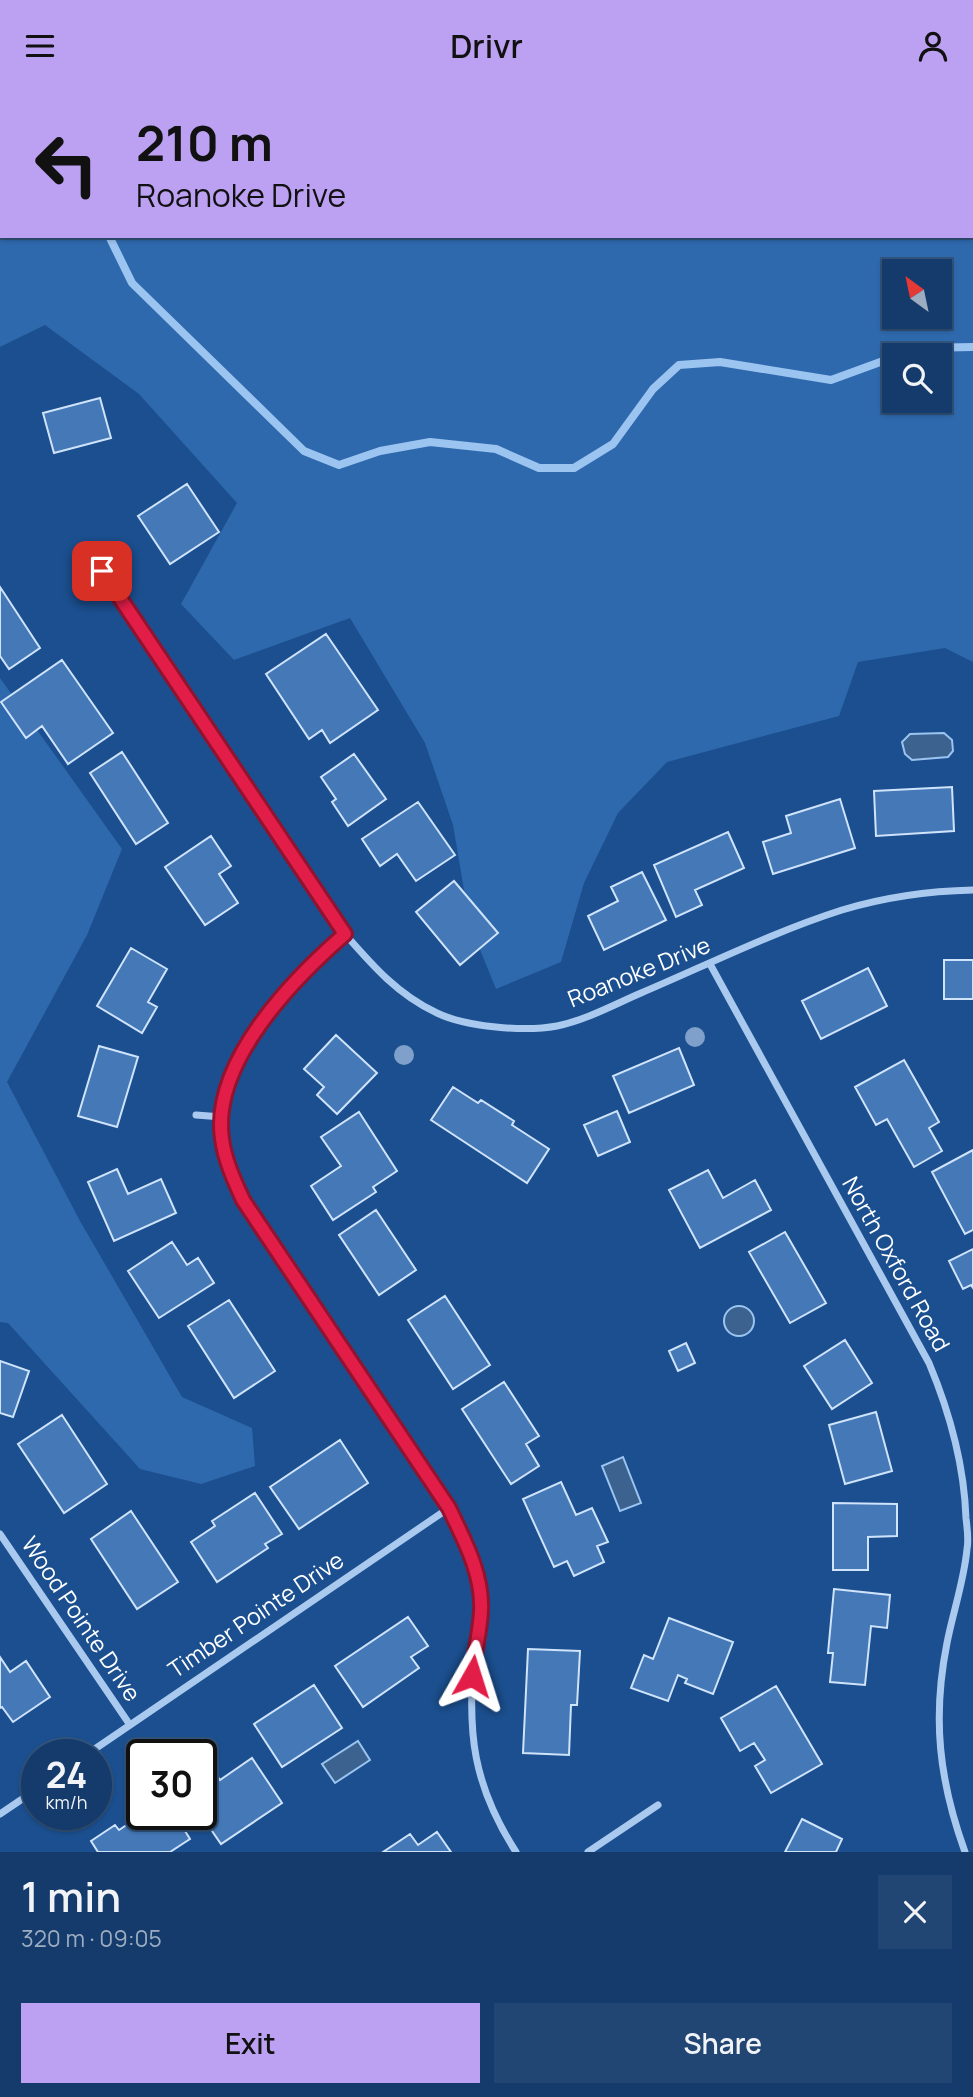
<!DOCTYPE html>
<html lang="en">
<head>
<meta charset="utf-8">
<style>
	body { margin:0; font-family:Manrope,sans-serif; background:#214673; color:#f1f3f6; height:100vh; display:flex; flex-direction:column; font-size:26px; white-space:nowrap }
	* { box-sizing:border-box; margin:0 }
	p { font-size:23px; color:#9dadc1 }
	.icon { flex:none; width:38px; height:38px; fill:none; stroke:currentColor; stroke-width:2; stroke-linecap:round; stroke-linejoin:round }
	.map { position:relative; height:1761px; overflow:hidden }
	.side { display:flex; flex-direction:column; background:#143b6b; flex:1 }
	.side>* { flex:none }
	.banner { position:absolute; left:0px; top:0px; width:973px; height:147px; box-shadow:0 2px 5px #0004,0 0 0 2px #33557e; background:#bca0f2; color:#111; overflow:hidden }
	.needle { width:46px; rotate:327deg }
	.fabs { position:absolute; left:882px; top:168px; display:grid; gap:14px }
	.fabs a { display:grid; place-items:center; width:70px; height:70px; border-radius:0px; background:#143b6b; box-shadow:0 2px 5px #0004,0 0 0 2px #33557e; font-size:35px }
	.speed { position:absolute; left:21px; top:1648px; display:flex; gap:14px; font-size:35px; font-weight:700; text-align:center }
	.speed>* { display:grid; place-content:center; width:91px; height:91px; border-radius:50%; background:#143b6b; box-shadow:0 2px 5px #0004,0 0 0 2px #33557e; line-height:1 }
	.speed small { font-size:18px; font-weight:400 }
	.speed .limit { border:4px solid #111; border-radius:10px; background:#fff; color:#111 }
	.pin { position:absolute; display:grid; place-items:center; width:60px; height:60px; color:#fff; margin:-30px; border-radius:14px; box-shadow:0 4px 10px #0006 }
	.me { position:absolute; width:77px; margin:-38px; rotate:6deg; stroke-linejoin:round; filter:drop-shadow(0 0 5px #0008) }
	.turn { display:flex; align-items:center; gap:24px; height:147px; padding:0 21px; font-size:32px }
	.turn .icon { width:91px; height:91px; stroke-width:2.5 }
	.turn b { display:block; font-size:49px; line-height:60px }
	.round { display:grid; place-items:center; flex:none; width:74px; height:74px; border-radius:0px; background:#214673 }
	.summary { display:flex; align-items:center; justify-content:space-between; height:119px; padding:0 21px }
	h1 { font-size:42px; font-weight:600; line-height:52px }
	.primary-button { display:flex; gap:14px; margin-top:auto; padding:14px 21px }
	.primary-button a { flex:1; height:80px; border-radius:0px; background:#bca0f2; color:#111; font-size:28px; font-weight:600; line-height:80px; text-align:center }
	.primary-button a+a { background:#214673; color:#f1f3f6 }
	header { display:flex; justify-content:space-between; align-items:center; height:91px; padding:0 21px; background:#bca0f2; color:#111; font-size:32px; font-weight:600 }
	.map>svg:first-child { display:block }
	.green { fill:#2e69ad; fill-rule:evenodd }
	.water { fill:#3c6290; stroke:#9cc4f0; stroke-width:2 }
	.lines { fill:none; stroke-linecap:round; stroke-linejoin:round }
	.stream { stroke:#9cc4f0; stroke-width:8 }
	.building { fill:#4478b7; stroke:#cfe3fa; stroke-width:2 }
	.street { stroke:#a9c9ee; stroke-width:7 }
	.tree { fill:#7ea0ca }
	.route-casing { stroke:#92132f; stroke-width:18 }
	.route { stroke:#e11d48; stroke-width:12 }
	.labels { text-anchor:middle; stroke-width:5; stroke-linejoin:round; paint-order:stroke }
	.street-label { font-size:23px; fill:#fff; stroke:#1b4f8f }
</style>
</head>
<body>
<header><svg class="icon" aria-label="menu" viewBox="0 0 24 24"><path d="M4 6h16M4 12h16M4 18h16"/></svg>Drivr<svg class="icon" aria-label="person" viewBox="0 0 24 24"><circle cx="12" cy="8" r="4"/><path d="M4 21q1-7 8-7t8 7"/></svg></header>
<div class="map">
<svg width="973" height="1761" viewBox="0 0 973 1761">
	<rect width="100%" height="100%" fill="#1b4f8f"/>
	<path class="green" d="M0,0H257L2,2V145H362L378,149L431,145H971V2H659L973,0V571L945,557L858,571L839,625L667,671L618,722L584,792L561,871L496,898L470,834L453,734L425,652L350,527L234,569L181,513L237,412L139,303L45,234L0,256ZM894,180H940V226H894ZM894,264H940V310H894Z
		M0,587L122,758L87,844L7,991L80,1130L182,1306L252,1337L255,1375L201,1393L140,1378L8,1232L0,1231Z"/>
	<path class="water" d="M267,0H608L266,2Z
		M944,642L952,649L953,660L948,666L912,669L905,663L902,651L910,643Z
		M724 1230a15 15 0 1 1 30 0a15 15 0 1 1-30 0Z
		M623,1366L641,1412L620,1420L602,1375Z
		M358,1650L370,1669L335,1692L322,1673Z"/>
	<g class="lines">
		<path class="stream" d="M66,0V2
			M101,2L103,0
			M109,145L132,192L304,360L339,374L380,360L430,351L496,358L539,377H574L613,353L653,298L679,274L720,271L831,289L894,266
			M899,264L919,257L973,256"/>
	</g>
	<path class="building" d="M100,307L111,347L54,362L43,322Z
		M187,393L219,441L170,473L138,425Z
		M0,496L40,557L9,578L0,565Z
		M326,543L378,619L330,652L322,639L309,648L266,583Z
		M62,569L113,642L68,673L42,635L26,647L1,611Z
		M122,661L168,732L136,753L90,682Z
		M354,663L386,708L348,735L332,711L336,708L321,686Z
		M952,696L954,740L876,745L874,700Z
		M840,708L855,757L773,783L763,751L791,742L786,725Z
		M418,711L455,764L416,790L397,763L380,775L362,748Z
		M728,741L744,777L695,799L702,814L676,826L654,774Z
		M211,745L231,775L219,783L238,812L205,834L165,776Z
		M642,781L666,829L604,859L588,825L618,810L611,796Z
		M454,790L498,842L460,874L416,821Z
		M131,857L167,878L148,911L157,916L142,942L97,915Z
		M944,869H973V908H944Z
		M868,877L887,915L821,948L802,910Z
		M336,944L377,982L337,1023L317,1004L324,996L304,978Z
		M99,955L138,966L117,1036L78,1025Z
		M679,957L694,994L629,1022L613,985Z
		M904,969L939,1031L929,1037L942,1060L914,1076L887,1028L876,1034L855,996Z
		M453,996L478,1012L481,1009L514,1030L512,1034L549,1058L527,1092L431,1029Z
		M617,1020L630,1051L598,1065L584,1034Z
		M359,1021L397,1080L373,1096L376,1101L333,1129L311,1095L341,1075L321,1046Z
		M973,1059V1139L965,1143L932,1081Z
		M117,1078L128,1103L161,1088L176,1122L114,1150L88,1091Z
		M708,1079L723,1107L755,1089L771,1119L700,1157L669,1099Z
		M376,1119L416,1179L379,1204L339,1144Z
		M785,1141L826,1212L790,1232L749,1161Z
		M172,1151L187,1174L198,1167L214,1192L159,1227L128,1180Z
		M973,1158V1197L971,1194L963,1198L949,1170Z
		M445,1205L490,1274L453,1298L408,1229Z
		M229,1209L275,1280L234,1307L188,1235Z
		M845,1249L872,1292L832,1318L804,1275Z
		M686,1252L695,1272L678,1280L669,1260Z
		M0,1270L29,1280L13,1326L0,1322Z
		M504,1291L539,1345L526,1353L539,1375L511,1393L462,1318Z
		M876,1321L892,1380L845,1393L829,1334Z
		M62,1324L107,1393L64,1422L18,1353Z
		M340,1349L368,1392L299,1438L270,1396Z
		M561,1391L576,1424L592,1417L608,1451L597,1455L604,1471L574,1485L567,1470L554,1476L523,1408Z
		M255,1402L282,1443L265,1453L268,1457L217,1491L191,1451L215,1435L212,1430Z
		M833,1412L897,1413V1445L868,1446V1479H833Z
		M131,1420L178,1491L137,1518L91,1448Z
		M834,1498L890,1504L887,1537L871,1535L865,1594L830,1591L833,1562H828Z
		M408,1526L428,1555L411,1566L419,1577L363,1616L335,1575Z
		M669,1527L733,1551L713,1603L685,1592L687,1588L678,1584L668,1610L631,1597L644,1564L653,1568Z
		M528,1558L580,1560L577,1614H571L569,1664L523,1662Z
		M0,1566L10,1581L26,1570L50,1606L13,1631L2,1616L0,1617Z
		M314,1594L342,1637L282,1676L254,1633Z
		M776,1595L822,1673L771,1702L755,1675L765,1669L754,1652L740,1660L721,1627Z
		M204,1666L220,1689L252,1667L282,1712L221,1753L201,1724V1668Z
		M142,1712V1724H175L190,1748L170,1761H98L91,1750L115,1734L119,1739L134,1729L129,1721Z
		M802,1728L842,1748L836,1761H785Z
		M437,1741L451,1761H383L410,1743L418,1754Z"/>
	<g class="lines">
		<path class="street" d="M86,457L345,843C372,874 398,904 437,922C466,936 525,941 557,935C586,929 613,914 641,902C707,874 773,841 842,819C885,806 929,800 973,799
			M345,843C297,884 231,952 223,1017C214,1091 275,1157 315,1214C346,1259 375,1305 405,1351C427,1384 453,1417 468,1455C476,1476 483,1500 480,1522C479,1536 475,1550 474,1564C467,1642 473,1694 516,1761
			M710,873L929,1272C950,1322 964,1372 966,1427C967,1437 969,1448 967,1458C964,1490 953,1521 947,1552C932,1627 939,1689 965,1761
			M196,1024L222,1026
			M0,1443L130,1634
			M86,1664L449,1417
			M0,1723L37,1698
			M588,1761L658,1714"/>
	</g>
	<g class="tree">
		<circle cx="695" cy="946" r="10"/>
		<circle cx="404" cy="964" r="10"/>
	</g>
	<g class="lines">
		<g class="route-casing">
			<path id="route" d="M102,480L345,843C292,889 211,972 222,1048C225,1070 234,1089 243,1109L449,1417C464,1449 483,1483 481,1520C480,1542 474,1563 472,1585"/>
		</g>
		<use href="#route" class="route"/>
	</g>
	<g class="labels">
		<g class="street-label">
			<text transform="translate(639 881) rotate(-22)" y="8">Roanoke Drive</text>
			<text transform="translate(896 1173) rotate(61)" y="8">North Oxford Road</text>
			<text transform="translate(256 1524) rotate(-34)" y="8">Timber Pointe Drive</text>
			<text transform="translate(81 1528) rotate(56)" y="8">Wood Pointe Drive</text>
		</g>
	</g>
</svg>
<div class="fabs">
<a><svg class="needle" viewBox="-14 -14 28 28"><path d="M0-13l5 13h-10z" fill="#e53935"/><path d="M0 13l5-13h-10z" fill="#9dadc1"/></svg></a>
<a><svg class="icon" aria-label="search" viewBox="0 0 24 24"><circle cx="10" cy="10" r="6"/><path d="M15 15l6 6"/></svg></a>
</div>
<div class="speed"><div>24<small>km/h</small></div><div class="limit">30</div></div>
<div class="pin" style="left:102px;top:480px;background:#d93025"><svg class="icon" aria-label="arrive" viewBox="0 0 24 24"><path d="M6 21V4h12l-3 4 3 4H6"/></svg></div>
<svg class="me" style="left:472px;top:1585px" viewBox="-20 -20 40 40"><path d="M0-17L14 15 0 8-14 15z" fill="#e11d48" stroke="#fff" stroke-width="4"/></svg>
<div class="banner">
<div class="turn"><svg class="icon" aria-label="left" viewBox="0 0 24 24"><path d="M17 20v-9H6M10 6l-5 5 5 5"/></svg><div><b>210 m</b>Roanoke Drive</div></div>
</div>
</div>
<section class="side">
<div class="summary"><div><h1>1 min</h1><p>320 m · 09:05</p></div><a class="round"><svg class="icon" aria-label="close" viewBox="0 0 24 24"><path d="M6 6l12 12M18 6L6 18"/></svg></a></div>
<div class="primary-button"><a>Exit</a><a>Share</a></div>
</section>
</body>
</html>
